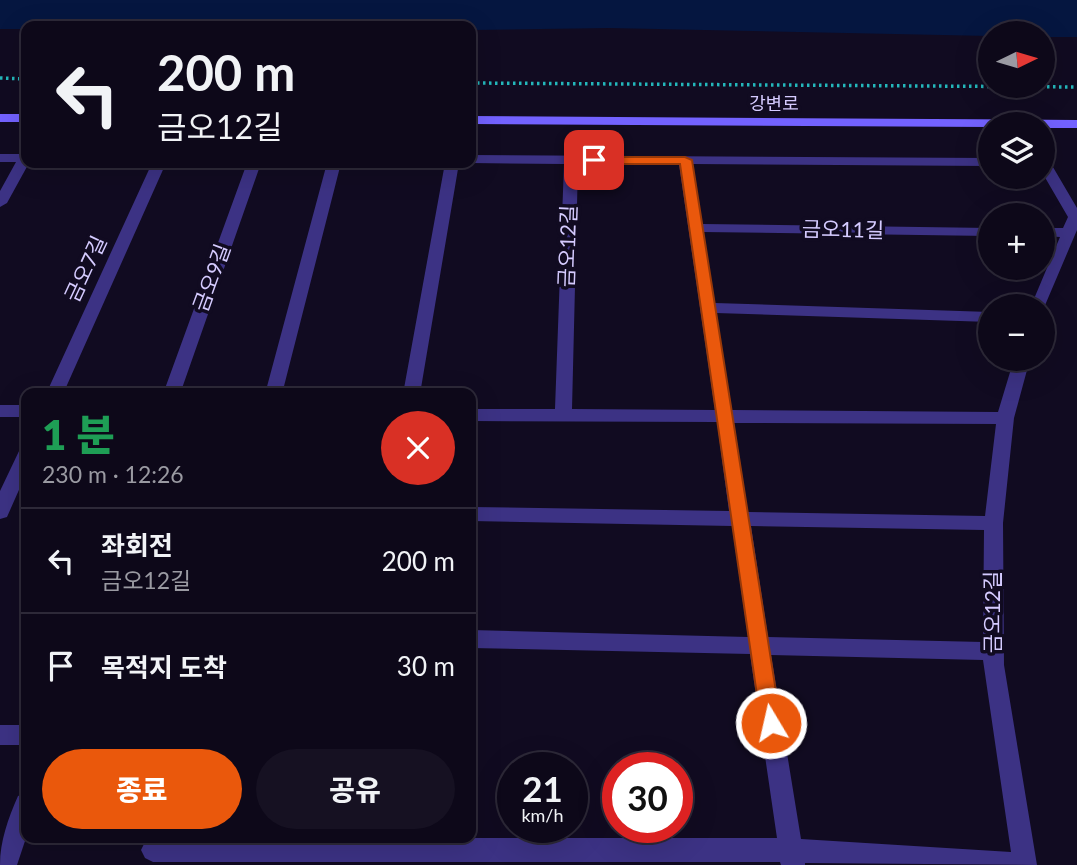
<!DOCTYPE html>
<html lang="ko">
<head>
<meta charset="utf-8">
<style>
	body { margin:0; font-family:Lato,"Noto Sans KR",sans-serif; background:#161122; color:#f1f3f6; height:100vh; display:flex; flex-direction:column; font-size:26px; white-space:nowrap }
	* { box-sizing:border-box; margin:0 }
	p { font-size:23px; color:#9a9aa2 }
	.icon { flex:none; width:38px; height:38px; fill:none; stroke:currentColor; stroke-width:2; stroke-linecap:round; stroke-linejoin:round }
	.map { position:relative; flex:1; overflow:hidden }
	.details { position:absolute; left:21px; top:388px; width:455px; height:455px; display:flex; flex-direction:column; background:#0d0819; border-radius:14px; box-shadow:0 7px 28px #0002,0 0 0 2px #2d2938 }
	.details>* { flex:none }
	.guide { position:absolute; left:21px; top:21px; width:455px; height:147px; border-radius:14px; box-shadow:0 7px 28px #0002,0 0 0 2px #2d2938; background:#0d0819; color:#f1f3f6; overflow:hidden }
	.needle { width:46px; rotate:85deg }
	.fabs { position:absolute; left:978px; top:21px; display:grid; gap:14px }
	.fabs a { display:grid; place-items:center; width:77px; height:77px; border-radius:50%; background:#0d0819; box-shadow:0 7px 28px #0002,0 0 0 2px #2d2938; font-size:35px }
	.speed { position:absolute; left:497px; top:752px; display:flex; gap:14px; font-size:35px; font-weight:700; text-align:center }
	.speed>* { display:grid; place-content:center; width:91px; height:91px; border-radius:50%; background:#0d0819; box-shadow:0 7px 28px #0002,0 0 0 2px #2d2938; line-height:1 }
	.speed small { font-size:18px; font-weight:400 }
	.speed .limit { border:10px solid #d22; background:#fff; color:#111 }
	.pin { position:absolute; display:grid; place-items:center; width:60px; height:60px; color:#fff; margin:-30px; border-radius:14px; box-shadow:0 4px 10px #0006 }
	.me { position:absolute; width:77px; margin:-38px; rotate:351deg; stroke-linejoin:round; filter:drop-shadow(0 0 5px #0008) }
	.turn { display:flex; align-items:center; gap:24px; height:147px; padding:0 21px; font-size:32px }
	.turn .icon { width:91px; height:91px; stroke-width:2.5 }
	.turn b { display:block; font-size:49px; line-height:60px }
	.round { display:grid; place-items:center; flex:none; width:74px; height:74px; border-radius:37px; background:#161122 }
	.summary { display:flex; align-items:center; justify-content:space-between; height:119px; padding:0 21px }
	h1 { font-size:42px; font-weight:800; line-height:52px; color:#1e9e55 }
	.cta { display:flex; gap:14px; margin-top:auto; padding:14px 21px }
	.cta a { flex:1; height:80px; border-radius:42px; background:#ea580c; color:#fff; font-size:28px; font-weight:800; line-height:80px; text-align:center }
	.cta a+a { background:#161122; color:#f1f3f6 }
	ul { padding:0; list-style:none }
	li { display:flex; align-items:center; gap:21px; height:105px; padding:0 21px; border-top:2px solid #2d2938 }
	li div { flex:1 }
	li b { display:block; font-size:26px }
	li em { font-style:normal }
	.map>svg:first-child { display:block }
	.water { fill:#051640 }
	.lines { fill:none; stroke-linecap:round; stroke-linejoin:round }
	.path { stroke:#24b7bb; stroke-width:3.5; stroke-dasharray:2.5 3.5; stroke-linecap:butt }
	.street { fill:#3c3284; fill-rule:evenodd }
	.secondary { fill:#7362ff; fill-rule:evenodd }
	.route { fill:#ea580c; stroke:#983908; stroke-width:2 }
	.labels { text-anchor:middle; stroke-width:7; stroke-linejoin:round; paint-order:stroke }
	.far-street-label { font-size:18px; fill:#d5cbff; stroke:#110b21 }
	.street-label { font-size:21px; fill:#d5cbff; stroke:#110b21 }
</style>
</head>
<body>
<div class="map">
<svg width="1077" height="865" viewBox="0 0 1077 865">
	<rect width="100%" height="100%" fill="#110b21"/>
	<path class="water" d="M0,0H1077V37H1043V33H990V36L609,28L471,30V26H26V29H0Z"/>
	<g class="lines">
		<path class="path" d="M0,78L26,79
			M471,83L1077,87"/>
		<path class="street" d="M0,154H26V163H29L7,203L0,207V191L16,162H0Z
			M471,155L990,158V166L692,164L702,224L990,228V236L703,232L715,303L990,312V322L716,313L732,410L998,412L1014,359H1030L1014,418L1003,523L1004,665L1037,865L805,863V865H781L780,862H153L145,858L141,850L145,842L153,838H777L750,654L471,648V630L748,637L732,526L471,521V507L729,511L717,422L471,421V409H555L564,164L471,163ZM578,164H679L715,410L572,409ZM734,423L996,424L985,516L748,512ZM751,526L984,530L983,642L768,637ZM771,655L983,660L1011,852L801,839Z
			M1043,158L1050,162L1077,208V230L1043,310V306H1031L1060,237L1043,236V228H1063L1068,217L1043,174Z
			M152,163H166L63,394H46Z
			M247,163H261L180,394H163Z
			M327,163H341L282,394H265Z
			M445,163H459L420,394H403Z
			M0,405H26V417H0Z
			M26,447V474L7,517L0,519V491L20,449Z
			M0,725H26V745H0Z
			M26,793V838L17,865H0C0,841 8,819 18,796Z"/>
		<path class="secondary" d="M0,114H26V122H0Z
			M471,116L1077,120V128H1043V124H990V127L471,124Z"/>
	</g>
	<path class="route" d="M589,157H685L692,160L781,723L778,729L771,732L764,729L761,723L680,164H594L589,163Z"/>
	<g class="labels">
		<g class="far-street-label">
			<text x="774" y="110">강변로</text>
		</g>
		<g class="street-label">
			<text transform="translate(843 230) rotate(1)" y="7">금오11길</text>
			<text transform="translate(568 246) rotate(-88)" y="7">금오12길</text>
			<text transform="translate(86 269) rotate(-65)" y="7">금오7길</text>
			<text transform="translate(212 278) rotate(-70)" y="7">금오9길</text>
			<text transform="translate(993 612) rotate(-90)" y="7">금오12길</text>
		</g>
	</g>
</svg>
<div class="fabs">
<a><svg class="needle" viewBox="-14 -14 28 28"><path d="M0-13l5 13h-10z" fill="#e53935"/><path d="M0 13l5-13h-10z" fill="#9a9aa2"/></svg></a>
<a><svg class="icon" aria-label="layers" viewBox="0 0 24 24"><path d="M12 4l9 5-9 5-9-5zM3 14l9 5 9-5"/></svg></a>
<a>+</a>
<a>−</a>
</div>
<div class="speed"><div>21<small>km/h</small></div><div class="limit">30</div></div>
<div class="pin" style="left:594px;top:160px;background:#d93025"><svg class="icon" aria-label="arrive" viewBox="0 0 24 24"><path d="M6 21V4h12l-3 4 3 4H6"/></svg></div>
<svg class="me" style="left:771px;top:723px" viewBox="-20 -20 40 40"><circle r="17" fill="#ea580c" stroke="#fff" stroke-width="3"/><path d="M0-11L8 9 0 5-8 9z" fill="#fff"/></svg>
<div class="guide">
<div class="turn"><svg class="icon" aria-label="left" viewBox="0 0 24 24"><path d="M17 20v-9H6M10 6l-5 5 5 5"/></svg><div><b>200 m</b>금오12길</div></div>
</div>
<section class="details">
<div class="summary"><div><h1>1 분</h1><p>230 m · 12:26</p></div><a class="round" style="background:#d93025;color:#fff"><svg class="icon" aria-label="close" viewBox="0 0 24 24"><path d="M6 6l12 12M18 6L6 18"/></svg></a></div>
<ul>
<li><svg class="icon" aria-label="left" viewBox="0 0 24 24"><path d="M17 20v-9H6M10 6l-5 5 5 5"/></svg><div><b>좌회전</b><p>금오12길</p></div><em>200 m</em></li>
<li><svg class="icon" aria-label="arrive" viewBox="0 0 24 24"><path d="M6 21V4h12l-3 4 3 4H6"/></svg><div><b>목적지 도착</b></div><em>30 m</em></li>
</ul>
<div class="cta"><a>종료</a><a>공유</a></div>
</section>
</div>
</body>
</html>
